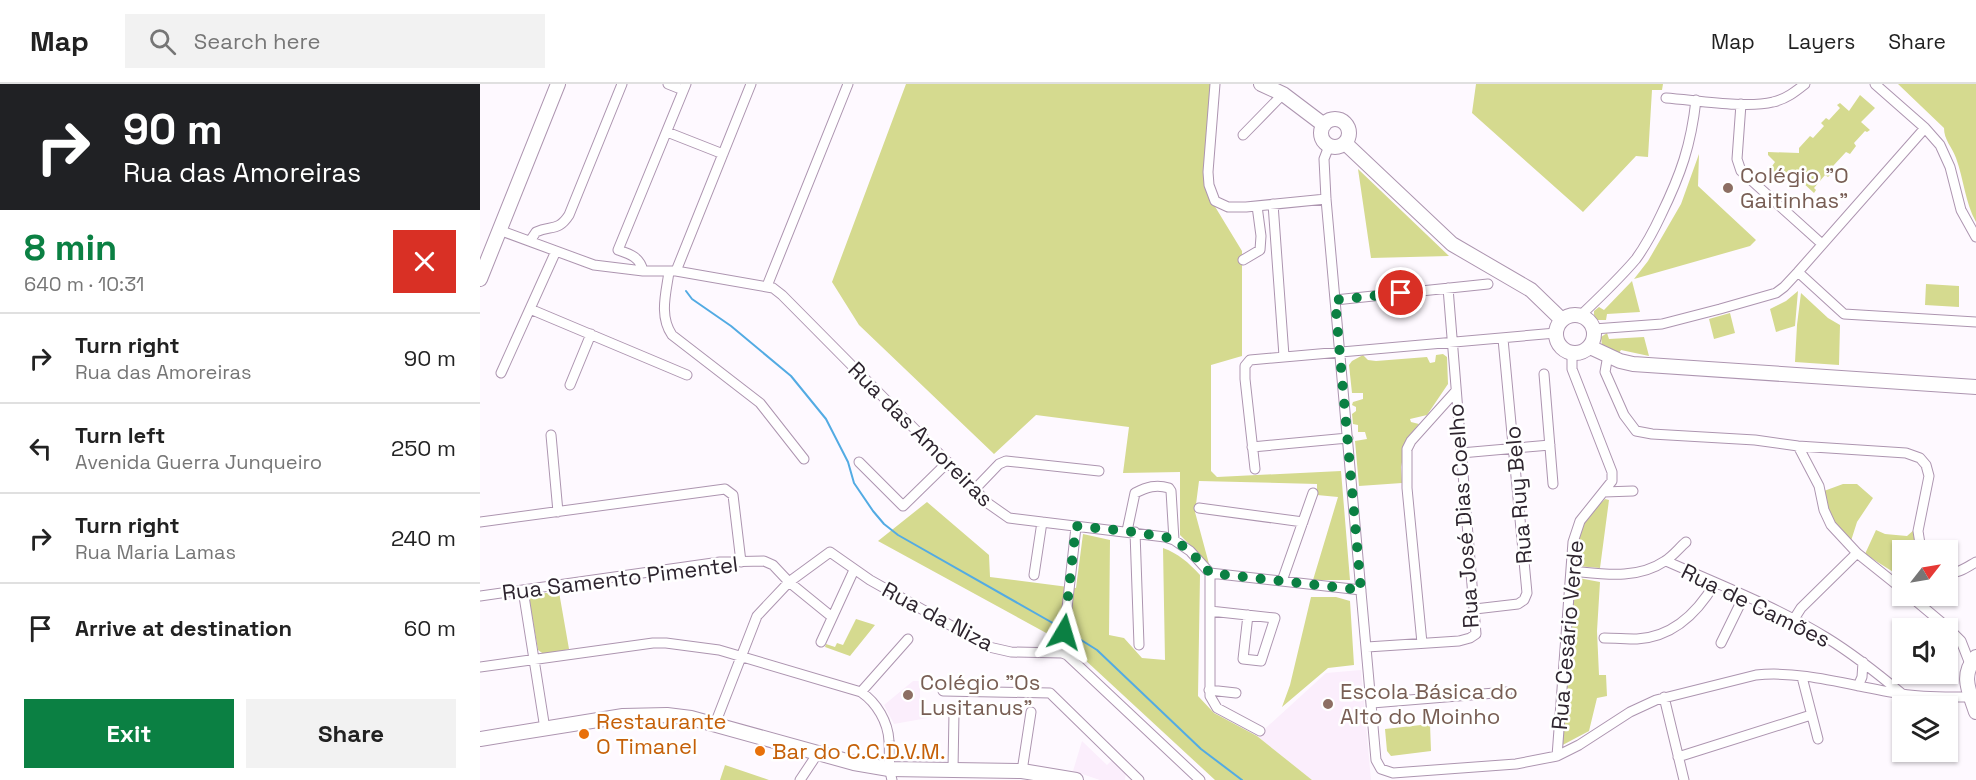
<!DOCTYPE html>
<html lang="en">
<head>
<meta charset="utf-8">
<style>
	body { margin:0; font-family:"Space Grotesk",sans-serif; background:#f2f2f2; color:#222; height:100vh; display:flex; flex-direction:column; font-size:22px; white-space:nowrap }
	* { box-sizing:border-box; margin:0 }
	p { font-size:20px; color:#767676 }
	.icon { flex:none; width:33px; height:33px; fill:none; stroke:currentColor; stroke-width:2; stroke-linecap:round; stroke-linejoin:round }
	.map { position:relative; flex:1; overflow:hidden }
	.details { display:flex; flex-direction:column; background:#fff; width:480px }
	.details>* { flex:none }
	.hud { background:#202124; color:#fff; overflow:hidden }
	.needle { width:39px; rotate:59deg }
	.controls { position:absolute; left:1412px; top:456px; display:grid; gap:12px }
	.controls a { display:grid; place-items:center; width:66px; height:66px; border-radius:0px; background:#fff; box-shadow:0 2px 4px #0004; font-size:30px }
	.pin { position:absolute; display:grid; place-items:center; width:51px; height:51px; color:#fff; margin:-26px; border:3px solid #fff; border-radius:50%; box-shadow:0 2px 6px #0007 }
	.me { position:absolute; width:66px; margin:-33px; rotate:7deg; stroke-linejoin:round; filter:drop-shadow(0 0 4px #0008) }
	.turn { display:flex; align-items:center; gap:21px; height:126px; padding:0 24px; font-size:27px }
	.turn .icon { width:78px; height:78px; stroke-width:2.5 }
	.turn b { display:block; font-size:42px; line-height:51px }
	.round { display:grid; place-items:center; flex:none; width:63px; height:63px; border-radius:0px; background:#f2f2f2 }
	.headline { display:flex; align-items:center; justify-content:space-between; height:102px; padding:0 24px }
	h1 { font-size:36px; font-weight:700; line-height:45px; color:#0b8043 }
	.button { display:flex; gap:12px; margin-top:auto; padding:12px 24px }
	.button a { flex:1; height:69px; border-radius:0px; background:#0b8043; color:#fff; font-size:24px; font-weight:700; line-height:69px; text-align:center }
	.button a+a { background:#f2f2f2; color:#222 }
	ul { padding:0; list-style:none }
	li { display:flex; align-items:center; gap:18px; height:90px; padding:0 24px; border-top:2px solid #e0e0e0 }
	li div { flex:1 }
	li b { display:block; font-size:22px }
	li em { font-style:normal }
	header { display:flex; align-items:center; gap:36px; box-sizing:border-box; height:84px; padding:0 30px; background:#fff; border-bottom:2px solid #e0e0e0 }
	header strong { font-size:28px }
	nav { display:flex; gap:33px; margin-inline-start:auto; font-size:21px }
	.search { width:420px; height:54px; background:#f2f2f2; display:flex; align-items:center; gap:15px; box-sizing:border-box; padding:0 21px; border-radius:0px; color:#767676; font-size:22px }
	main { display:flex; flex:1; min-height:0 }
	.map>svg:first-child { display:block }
	.built { fill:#fbeefc }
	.green { fill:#d5da8f }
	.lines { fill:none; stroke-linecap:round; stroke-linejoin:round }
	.stream { stroke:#53abe3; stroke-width:2 }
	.street-casing { stroke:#ad95b0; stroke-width:11 }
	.secondary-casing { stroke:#ad95b0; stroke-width:16 }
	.street { stroke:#fff; stroke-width:9 }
	.secondary { stroke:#fff; stroke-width:14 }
	.route { stroke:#0b8043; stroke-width:10; stroke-dasharray:0 18 }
	.education-dot { fill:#8d6e63; stroke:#fff; stroke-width:2 }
	.food-dot { fill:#e8710a; stroke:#fff; stroke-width:2 }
	.labels { text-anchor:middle; stroke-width:5; stroke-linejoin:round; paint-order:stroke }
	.education-label { font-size:22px; fill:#785e54; stroke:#fff; text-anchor:start }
	.street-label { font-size:22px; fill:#2e252f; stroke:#fff }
	.food-label { font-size:22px; fill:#c56008; stroke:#fff; text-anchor:start }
</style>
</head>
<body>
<header>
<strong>Map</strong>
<div class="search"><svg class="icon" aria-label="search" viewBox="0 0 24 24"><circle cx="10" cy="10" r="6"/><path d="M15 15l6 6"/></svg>Search here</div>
<nav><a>Map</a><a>Layers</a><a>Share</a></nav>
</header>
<main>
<section class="details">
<div class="hud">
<div class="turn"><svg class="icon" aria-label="right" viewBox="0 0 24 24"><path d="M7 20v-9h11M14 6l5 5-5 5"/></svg><div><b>90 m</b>Rua das Amoreiras</div></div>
</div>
<div class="headline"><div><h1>8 min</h1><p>640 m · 10:31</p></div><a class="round" style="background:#d93025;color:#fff"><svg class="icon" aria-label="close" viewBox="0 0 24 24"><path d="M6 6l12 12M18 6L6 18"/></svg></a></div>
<ul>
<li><svg class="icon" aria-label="right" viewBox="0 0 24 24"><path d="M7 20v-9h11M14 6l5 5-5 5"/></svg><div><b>Turn right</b><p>Rua das Amoreiras</p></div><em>90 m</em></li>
<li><svg class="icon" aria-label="left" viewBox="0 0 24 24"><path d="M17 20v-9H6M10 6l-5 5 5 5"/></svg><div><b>Turn left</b><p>Avenida Guerra Junqueiro</p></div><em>250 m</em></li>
<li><svg class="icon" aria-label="right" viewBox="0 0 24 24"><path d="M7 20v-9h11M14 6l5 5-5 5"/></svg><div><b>Turn right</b><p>Rua Maria Lamas</p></div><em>240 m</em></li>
<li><svg class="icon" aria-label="arrive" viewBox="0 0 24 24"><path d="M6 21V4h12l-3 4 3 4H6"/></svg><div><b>Arrive at destination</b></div><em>60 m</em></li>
</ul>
<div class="button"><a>Exit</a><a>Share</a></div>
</section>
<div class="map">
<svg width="1496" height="696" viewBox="0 0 1496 696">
	<rect width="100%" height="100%" fill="#fef9ff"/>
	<path class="built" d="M881,586L891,696H832L777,652L846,589Z
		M433,597H440V630H453V633L414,640L404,621Z
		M602,657L627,681L633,675L646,688L645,696H620L593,687Z"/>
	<path class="green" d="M426,0H731V116L762,167V272L731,281V387L737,393L861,387L870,496H833L858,413L837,411V400L719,397L715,428L729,480L700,451V388L643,389L649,343L556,331L514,370L379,241L352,198Z
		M996,0H1183L1182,6H1172L1168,73L1156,72L1103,128L992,29Z
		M1418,0H1496V138C1485,118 1484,96 1476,74C1472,63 1464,56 1464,44Z
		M1380,11L1395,24L1381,38L1390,46L1387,48L1385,47L1374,59L1376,62L1370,70L1366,68L1353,82L1356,85L1348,93L1345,91L1334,104L1336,106L1334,109L1309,86L1306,89L1301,84L1290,97L1285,92L1295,78L1288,71V68L1319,69V64L1330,52L1333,54L1344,42L1341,39L1346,34L1349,36L1360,24L1357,21L1360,19L1369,27Z
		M1219,70L1218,102L1276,156L1270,162L1154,195L1168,177L1201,120Z
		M878,85L969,172L891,174Z
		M1152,197L1160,228L1127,230L1126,236H1117L1114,231V227L1119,223L1124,226Z
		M1446,200L1479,202V223L1445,221Z
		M1318,207L1315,242L1296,248L1290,225L1306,217Z
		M1321,209L1348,234L1360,241L1359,281L1315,278L1317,241Z
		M1250,229L1255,249L1234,255L1229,235Z
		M1127,249L1129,255L1164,253L1169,272L1141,266L1139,269L1122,262L1121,253Z
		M963,270L967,273L968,300L947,331L930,335L931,338L939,340L927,354L921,383L922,399L879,402L875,357L887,355L885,348H878V341L873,340L872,330L876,327V323L872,321L873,318L883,315V309H872L869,281L872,277L883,271L888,276L896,277L947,273L950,279L955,278L956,271Z
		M1363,400H1377L1393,414L1377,438L1370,460L1348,429L1344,407Z
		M1125,415L1129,416L1120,484L1097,482C1094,448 1102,438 1125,415Z
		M447,418L509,471L510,493L596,504L603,450L630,456L629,551L644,554L662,574L685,576L683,464C699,470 708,478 720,491L718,612L734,629L777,652L832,696H735L590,562L398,457Z
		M1435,445L1437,466H1422L1421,493L1385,470L1396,446L1405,450L1427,452Z
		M1093,493L1120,498L1117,547L1119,591H1126L1127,612L1117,614L1109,647L1077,664Z
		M79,508L89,565L65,571L58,566L49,514L53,510Z
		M831,513H856L870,517L874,581L848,584L802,623L810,601Z
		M376,535L395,541L370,572L345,563L346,560L355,563L357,559L363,561Z
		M950,640L951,667L911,672L907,667L905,645Z
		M245,681L289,696H240Z"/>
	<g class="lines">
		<path class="stream" d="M206,207L212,215L251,242L311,292L346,335L368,378L374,399L393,427L404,440L418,451L578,542
			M590,549L617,566L721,665L762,696"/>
		<g class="street-casing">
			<path id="street" d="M188,0L203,6
				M735,0L728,88L729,101L735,117L748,123H766L846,115
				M1395,0L1445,44L1460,61L1470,83L1481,126L1496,153
				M1186,14C1215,16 1266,25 1293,18C1306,15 1315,8 1325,0
				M1261,20L1257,75L1261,87L1342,160
				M187,48L243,70
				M763,51L803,10
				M849,62L844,75L846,115L896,676L901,685L913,689L1036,680L1077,672L1099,661L1150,628L1176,616L1276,591C1324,586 1374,603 1422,610C1444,614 1468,613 1491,613
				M793,120L804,272
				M19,146L114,181L163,187H196L293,204L302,211L509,420L529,434L685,453L694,456L710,467L730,489L881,506
				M50,157L56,148C71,141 78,148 89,131L142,0
				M763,176L780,166L781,152L777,122
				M163,187C160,173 150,170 138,166L206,0
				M196,187L271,0
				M189,188C186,209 179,232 192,251L280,319L324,375
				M1318,188L1364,230L1496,238
				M287,202L368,0
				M855,216L1008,200
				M50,225L207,291
				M1101,231C1120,213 1139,195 1156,175C1166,161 1174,146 1181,131C1201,90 1211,61 1216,16
				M1114,245L1182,240L1240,225L1296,209L1304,203L1318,188L1445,44
				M1128,271L1125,288L1144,331L1156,347L1172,350L1275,356L1318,362L1426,369L1440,374L1446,381L1449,392L1438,447L1441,466
				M21,289L76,167
				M1064,290L1073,400
				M90,301L111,250
				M71,351L78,428
				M1318,362L1339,402L1344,426L1351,441L1377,469L1422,505
				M772,363L868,354
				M981,369L1070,361
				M379,378L423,422L468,378
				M775,385L765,295V282L770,276L1076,249
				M495,405L519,380L526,377L619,387
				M1124,408L1153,407
				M719,424L823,438
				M0,438L245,405L253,411L261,478
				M647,447L655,409C667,403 676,400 689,404L691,407L694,456
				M655,448L659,561
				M1186,477C1240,501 1297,523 1347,554C1373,570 1397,589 1421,609
				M1092,487C1123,490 1157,496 1185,477C1193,472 1199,464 1206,458
				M730,489V612L737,624L780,647
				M1467,489C1478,490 1487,483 1496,478
				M554,491L562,438
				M802,497L833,409
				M43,506L65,645
				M0,512L240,478L284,477L293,481L309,498L352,533
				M1430,512L1467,543L1481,557L1490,580
				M995,525L1038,520L1044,516L1047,509L1023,255
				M730,527L795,534L781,577L763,575L768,531
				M1314,535L1321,524L1377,469
				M1124,554C1135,554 1146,555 1157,555C1193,553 1218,528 1235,499
				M341,558L374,486
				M942,559L927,404V365L931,357L975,308
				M1241,559L1264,512
				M887,563L979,557L990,554L996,550L968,204
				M582,569L596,443
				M0,583L173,559H186L239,566L381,608C397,619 408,638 409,657C410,670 408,683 412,696
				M1322,593L1338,655
				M1378,602L1382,593L1383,578
				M729,606L756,609
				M463,607L570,609L659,696
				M381,608L428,555
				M1184,613L1204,696
				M892,619L1027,608
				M235,640L277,532L309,498L350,468L390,496L509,563L531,568L582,569L587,571L720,696
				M1077,672L1093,458L1100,437L1132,397V388L1092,285V269
				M1198,673L1331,631
				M473,685L474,629
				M542,687L551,628
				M320,696L338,669"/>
		</g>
		<g class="secondary-casing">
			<path id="secondary" d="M781,0L803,10L844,41
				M841 49a14 14 0 1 1 28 0a14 14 0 1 1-28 0Z
				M865,59L972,160L1051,206L1082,236
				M0,195L78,0
				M1076 250a19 19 0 1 1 38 0a19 19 0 1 1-38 0Z
				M1110,263L1140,277L1153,280L1496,303
				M1496,573C1480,591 1489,607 1496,628
				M0,655L143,632L187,631L211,634L374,679L409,685L542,687L596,696"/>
		</g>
		<use href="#street" class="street"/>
		<use href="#secondary" class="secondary"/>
	</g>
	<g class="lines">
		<path class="route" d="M584,548L596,442L647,447L685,453L694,456L710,467L730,489L881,506L855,216L921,209"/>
	</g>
	<g class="education-dot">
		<circle cx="1248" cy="104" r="6"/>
		<circle cx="428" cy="611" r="6"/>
		<circle cx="848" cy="620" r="6"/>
	</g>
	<g class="food-dot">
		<circle cx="104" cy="650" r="6"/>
		<circle cx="280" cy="667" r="6"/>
	</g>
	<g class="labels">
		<g class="education-label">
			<text x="1260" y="99">Colégio "O<tspan x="1260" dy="25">Gaitinhas"</tspan></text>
			<text x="440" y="606">Colégio "Os<tspan x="440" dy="25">Lusitanus"</tspan></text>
			<text x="860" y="615">Escola Básica do<tspan x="860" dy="25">Alto do Moinho</tspan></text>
		</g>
		<g class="street-label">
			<text transform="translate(441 350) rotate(45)" y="8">Rua das Amoreiras</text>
			<text transform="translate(1038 411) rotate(-95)" y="8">Rua Ruy Belo</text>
			<text transform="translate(983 432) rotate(-94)" y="8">Rua José Dias Coelho</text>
			<text transform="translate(140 494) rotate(-7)" y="8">Rua Samento Pimentel</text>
			<text transform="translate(1276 521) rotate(26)" y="8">Rua de Camões</text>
			<text transform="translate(458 532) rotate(28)" y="8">Rua da Niza</text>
			<text transform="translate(1087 551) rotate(-85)" y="8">Rua Cesário Verde</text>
		</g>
		<g class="food-label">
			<text x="116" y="645">Restaurante<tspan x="116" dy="25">O Timanel</tspan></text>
			<text x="292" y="675">Bar do C.C.D.V.M.</text>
		</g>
	</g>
</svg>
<div class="controls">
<a><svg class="needle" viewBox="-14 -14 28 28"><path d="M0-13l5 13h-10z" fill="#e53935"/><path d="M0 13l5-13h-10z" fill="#767676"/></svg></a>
<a><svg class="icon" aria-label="sound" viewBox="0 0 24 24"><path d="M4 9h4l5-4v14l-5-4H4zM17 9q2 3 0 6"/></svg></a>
<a><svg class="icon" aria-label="layers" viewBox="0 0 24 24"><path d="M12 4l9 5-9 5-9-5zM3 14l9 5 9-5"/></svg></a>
</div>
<div class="pin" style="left:921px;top:209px;background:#d93025"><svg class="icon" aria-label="arrive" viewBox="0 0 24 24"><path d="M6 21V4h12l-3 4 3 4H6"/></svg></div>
<svg class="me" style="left:584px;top:548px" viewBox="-20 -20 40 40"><path d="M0-17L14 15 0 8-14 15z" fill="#0b8043" stroke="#fff" stroke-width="4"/></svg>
</div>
</main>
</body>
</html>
